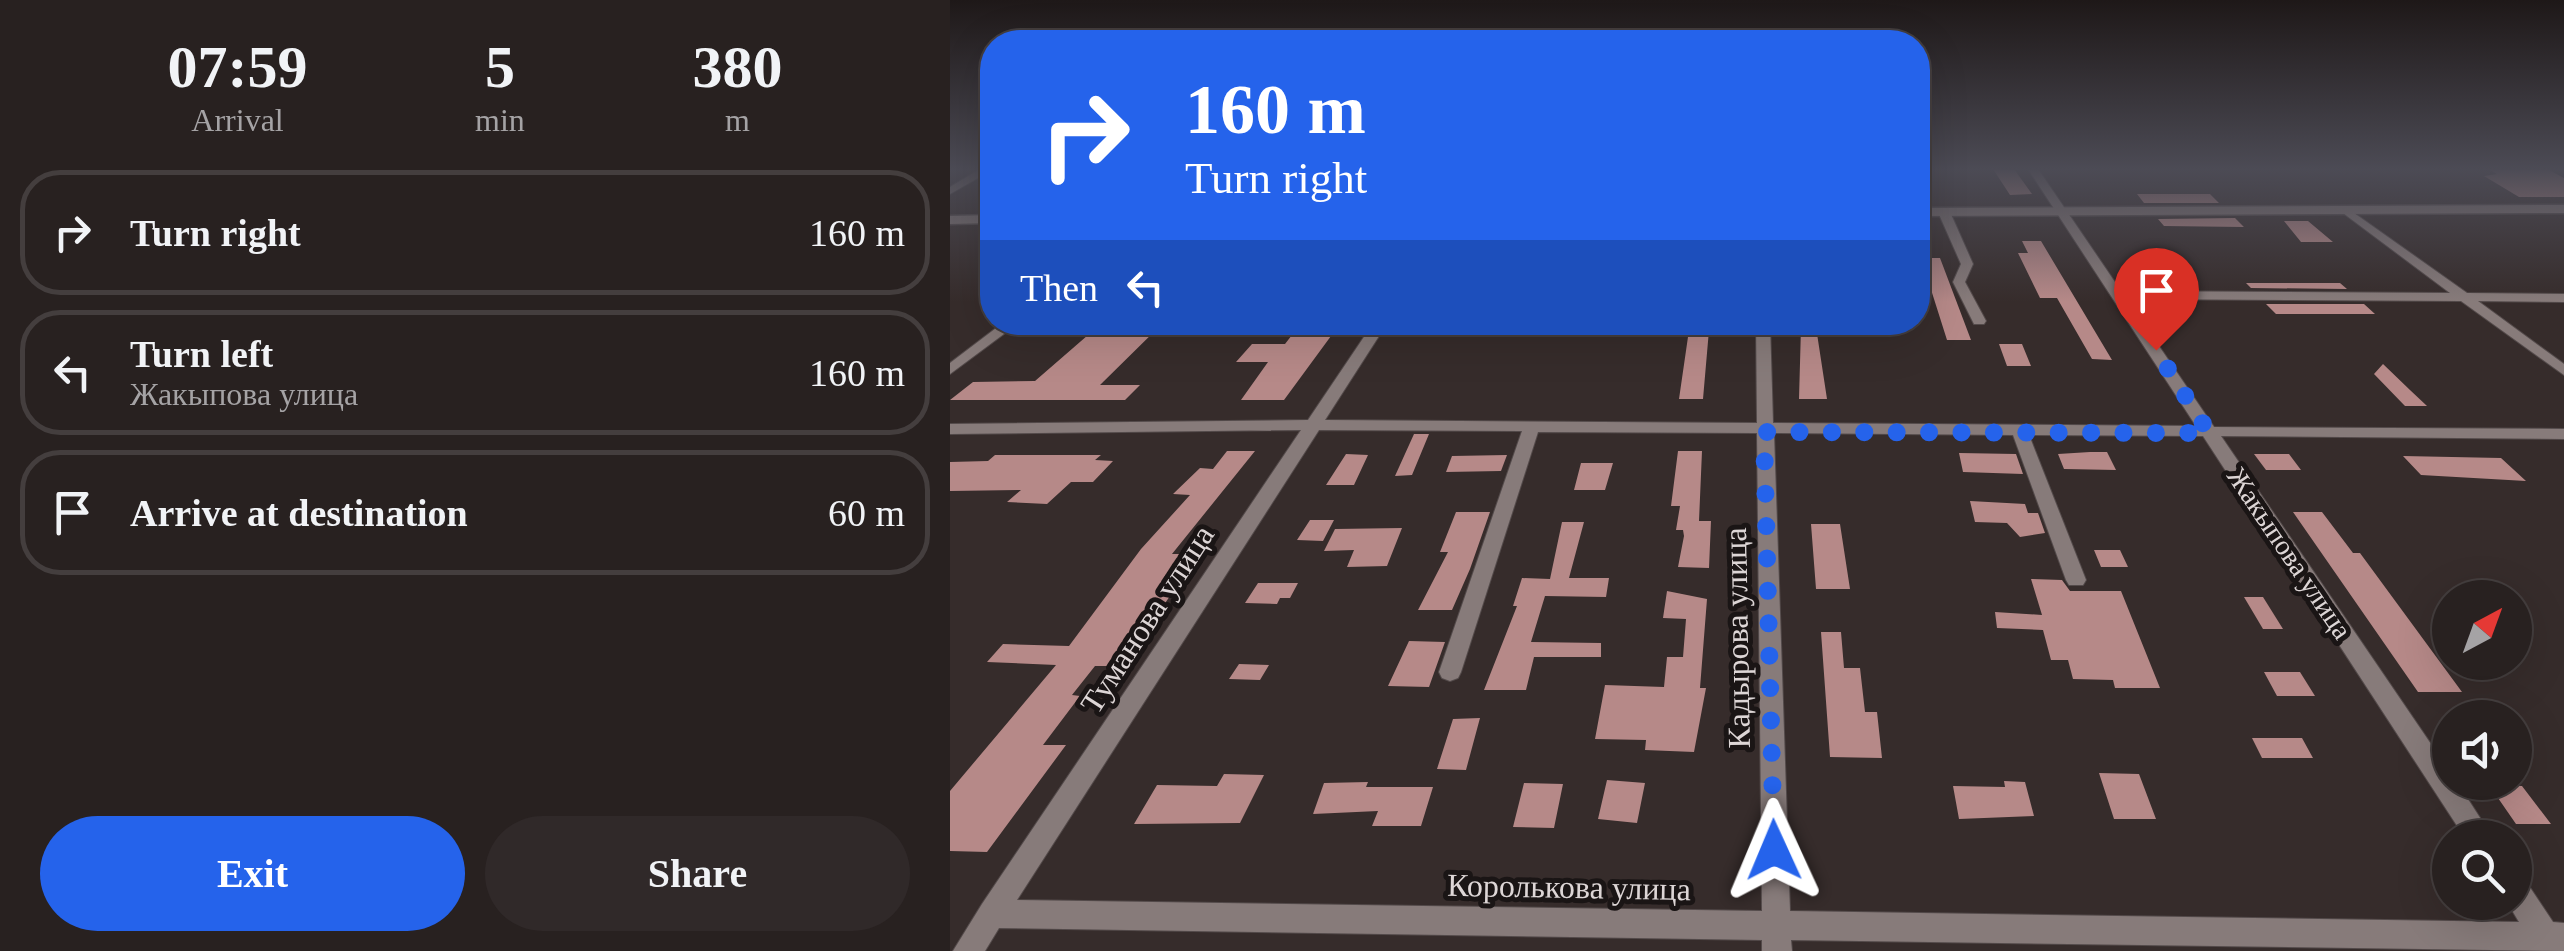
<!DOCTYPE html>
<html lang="en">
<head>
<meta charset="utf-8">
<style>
	body { margin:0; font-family:"Times New Roman",serif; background:#302929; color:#f1f3f6; height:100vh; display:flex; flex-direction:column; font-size:38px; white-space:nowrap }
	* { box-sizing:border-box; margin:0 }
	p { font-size:32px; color:#a5a3a5 }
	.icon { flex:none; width:55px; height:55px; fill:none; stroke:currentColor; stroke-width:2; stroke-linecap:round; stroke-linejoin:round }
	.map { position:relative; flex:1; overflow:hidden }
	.details { display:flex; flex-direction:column; background:#282120; width:950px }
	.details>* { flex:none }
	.top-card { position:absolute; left:30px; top:30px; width:950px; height:305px; border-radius:40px; box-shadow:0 10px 40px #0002,0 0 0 2px #443e3e; background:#2563eb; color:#fff; overflow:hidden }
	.needle { width:65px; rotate:41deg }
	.controls { position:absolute; left:1482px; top:580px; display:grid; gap:20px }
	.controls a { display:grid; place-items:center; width:100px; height:100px; border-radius:50%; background:#282120; box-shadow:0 10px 40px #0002,0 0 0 2px #443e3e; font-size:50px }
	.pin { position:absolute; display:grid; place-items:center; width:85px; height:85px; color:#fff; margin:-102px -42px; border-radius:50% 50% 50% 0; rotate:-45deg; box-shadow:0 0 10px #0007 }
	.pin .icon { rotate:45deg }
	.me { position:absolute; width:110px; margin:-55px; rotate:359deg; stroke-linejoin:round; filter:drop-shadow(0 0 8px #0008) }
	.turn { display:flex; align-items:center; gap:35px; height:210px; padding:0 40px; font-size:45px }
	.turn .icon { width:130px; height:130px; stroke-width:2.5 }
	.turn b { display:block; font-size:70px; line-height:85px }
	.then { display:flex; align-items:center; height:95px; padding:0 40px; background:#0003; gap:20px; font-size:38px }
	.eta { display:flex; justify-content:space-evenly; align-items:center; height:170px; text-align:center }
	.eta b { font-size:60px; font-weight:600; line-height:70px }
	.action { display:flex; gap:20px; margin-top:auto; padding:20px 40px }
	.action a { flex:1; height:115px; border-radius:60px; background:#2563eb; color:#fff; font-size:40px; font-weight:600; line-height:115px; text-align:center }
	.action a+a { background:#302929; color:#f1f3f6 }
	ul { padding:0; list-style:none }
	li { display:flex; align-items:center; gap:30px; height:125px; margin:0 20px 15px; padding:0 20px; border:5px solid #443e3e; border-radius:40px }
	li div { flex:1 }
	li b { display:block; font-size:38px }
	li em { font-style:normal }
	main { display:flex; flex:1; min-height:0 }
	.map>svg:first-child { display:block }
	.building { fill:#b68988 }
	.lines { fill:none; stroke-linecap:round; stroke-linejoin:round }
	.minor-casing { stroke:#534a4a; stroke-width:2 }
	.tertiary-casing { stroke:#534a4a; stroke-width:3 }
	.minor { fill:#877b7a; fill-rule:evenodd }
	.tertiary { fill:#877b7a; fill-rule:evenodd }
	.route { stroke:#2563eb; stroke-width:18; stroke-dasharray:0 32.4 }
	.labels { text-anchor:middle; stroke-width:10; stroke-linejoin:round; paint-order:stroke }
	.street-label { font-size:28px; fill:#ddd6d6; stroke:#1a1515 }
	.near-street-label { font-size:32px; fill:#ddd6d6; stroke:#1a1515 }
</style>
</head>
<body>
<main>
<section class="details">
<div class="eta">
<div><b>07:59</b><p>Arrival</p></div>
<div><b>5</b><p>min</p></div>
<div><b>380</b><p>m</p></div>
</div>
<ul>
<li><svg class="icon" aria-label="right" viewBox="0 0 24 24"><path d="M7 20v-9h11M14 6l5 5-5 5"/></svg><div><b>Turn right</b></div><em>160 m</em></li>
<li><svg class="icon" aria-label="left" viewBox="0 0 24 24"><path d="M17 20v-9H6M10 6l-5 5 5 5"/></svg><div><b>Turn left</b><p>Жакыпова улица</p></div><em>160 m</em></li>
<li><svg class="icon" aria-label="arrive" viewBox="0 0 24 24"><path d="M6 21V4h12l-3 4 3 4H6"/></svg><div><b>Arrive at destination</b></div><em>60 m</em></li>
</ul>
<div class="action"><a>Exit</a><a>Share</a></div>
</section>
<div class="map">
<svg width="1614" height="951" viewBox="0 0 1614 951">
	<rect width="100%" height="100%" fill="#362c2b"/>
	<path class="building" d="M1043,169H1064L1082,194L1060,195Z
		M1538,169H1597L1614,178V197H1569L1534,176L1547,174Z
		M1187,194H1260L1269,203H1194Z
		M1285,218L1294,227L1214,226L1208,219Z
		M1334,221H1358L1383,242H1351Z
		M1072,241H1091L1162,360L1142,359L1107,298H1090L1068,253H1078Z
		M971,258H990L1021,340H997Z
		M1296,283H1390L1397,289L1301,288Z
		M1316,304H1414L1425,314H1326Z
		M153,322H214L150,385H190L175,400H0L23,382L85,381Z
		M352,322H380L370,336H381L334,400H291L318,362H286L302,344H335Z
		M851,327H866L877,399H849Z
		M739,330H759L753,399H729Z
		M1049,344H1072L1081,366H1057Z
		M1433,364L1460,390L1477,406H1455L1424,374Z
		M464,434H479L462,475L445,476Z
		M277,451H305L222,554H234L206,593H222L205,618H211L176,666H145L122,695L130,696L93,745H116L37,852L0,851V791L106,665L37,662L53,644L119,646L191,549L240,495L223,494L250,468L263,469Z
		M728,451H752L749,521H761L759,568L728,567L734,536L733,530H726L730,506H721Z
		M1140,452H1157L1166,470L1114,469L1108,454Z
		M1009,453L1066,454L1073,474L1013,472Z
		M396,454L418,455L404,485H376Z
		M1304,454H1339L1351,470H1316Z
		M45,455H151L145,460L163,461L143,482H121L97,504L57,502L71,490L0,491V462L38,461Z
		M557,455L551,471L496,472L502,456Z
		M1453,456L1551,458L1576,481L1471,475Z
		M631,463H663L655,490H624Z
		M1020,501L1075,504L1078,513H1088L1095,533L1070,537L1057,523L1025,522Z
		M506,512H540L520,569L502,610H468L498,552H490Z
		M1343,512H1372L1403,553H1410L1512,692H1468Z
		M360,520H384L373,541L347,540Z
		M612,522H634L619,578H659L656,597L595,596L581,642L651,643V657H584L576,690H534L567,606H563L572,578L600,579Z
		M861,524H890L900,589H866Z
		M452,528L437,566L397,567L404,550L374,551L385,529Z
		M1144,550H1170L1178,567H1151Z
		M1081,579L1112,580L1120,591H1171L1210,688H1165L1163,680L1123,679L1118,660H1101L1093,630L1047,628L1045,612L1092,615Z
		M308,583H348L340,598H330L327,604L295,603Z
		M717,591L757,599L750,688H756L744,752L695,750L696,740L645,739L655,685L714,687L717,657H733L736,619L713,618Z
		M1294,597H1313L1333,629H1313Z
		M871,632H891L894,668H910L915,712H927L932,758L880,757Z
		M459,641L495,642L479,687L438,686Z
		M289,664L319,665L310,680L279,679Z
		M1314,672H1350L1365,696H1327Z
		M530,718L516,770L487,769L503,719Z
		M1302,738H1352L1363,758H1312Z
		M1149,773L1189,774L1206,819H1164Z
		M274,774L314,775L290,823L184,824L207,785L267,786Z
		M657,780L695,783L687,823L648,819Z
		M1054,781L1075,782L1084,816L1009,819L1003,786L1055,787Z
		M418,782L416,787H483L471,826H422L428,811L363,814L374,783Z
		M574,783L613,784L604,828L563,827Z
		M1539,785L1572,786L1601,824H1566Z"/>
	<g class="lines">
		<g class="minor-casing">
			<path id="minor" d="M30,169L42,170L0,194V187Z
				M1078,169H1088L1171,291L1500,293L1393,213L1391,211L1397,208L1517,293L1614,294V302L1528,301L1614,364V375L1511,301L1177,299L1264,427L1614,429V439L1271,436L1500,772V782H1507L1543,838H1515L1253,436L1079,435L1136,580L1133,585H1119L1116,580L1063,435L824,433L840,911L1569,922L1557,902H1565V876L1575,880L1603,922L1614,923V951L841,940L842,951H812V940L49,928L35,951H3L32,904L351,430L0,434V424L358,420L424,322H438L375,420L807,423L806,322H820L823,423L1246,426ZM369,430L572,431L489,672L492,678L500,681L508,678L511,672L588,432L807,433L812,911L67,900Z
				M994,209L1000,212L1023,264L1015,282L1036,321L1034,324H1024L1003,282L1011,264L988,212Z
				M54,322H70L0,374V363Z"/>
		</g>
		<g class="tertiary-casing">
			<path id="tertiary" d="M1614,205V213L968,216V208Z
				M42,215V223L0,224V216Z"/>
		</g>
		<use href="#minor" class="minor"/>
		<use href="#tertiary" class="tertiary"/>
	</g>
	<linearGradient id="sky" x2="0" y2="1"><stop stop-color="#1e1818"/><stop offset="0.56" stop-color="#4c4b55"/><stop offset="1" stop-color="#4c4b55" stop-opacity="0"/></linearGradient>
	<rect width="1614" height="302" fill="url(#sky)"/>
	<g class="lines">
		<path class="route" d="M824,850L814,432L1259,433L1206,350"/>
	</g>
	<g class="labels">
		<g class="street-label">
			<text transform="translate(1340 553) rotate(56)" y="10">Жакыпова улица</text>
		</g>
		<g class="near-street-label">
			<text transform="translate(197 619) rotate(-57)" y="11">Туманова улица</text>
			<text transform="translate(787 638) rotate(-91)" y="11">Кадырова улица</text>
			<text transform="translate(619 887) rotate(1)" y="11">Королькова улица</text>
		</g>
	</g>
</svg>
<div class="controls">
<a><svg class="needle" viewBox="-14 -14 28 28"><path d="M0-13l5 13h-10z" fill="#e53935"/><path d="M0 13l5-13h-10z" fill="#a5a3a5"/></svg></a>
<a><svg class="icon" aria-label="sound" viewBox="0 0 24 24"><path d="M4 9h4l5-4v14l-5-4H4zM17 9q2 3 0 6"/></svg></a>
<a><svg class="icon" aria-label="search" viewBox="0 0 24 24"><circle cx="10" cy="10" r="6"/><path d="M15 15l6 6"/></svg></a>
</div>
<div class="pin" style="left:1206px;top:350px;background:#d93025"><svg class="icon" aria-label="arrive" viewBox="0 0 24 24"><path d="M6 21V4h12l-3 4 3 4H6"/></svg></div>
<svg class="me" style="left:824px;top:850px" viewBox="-20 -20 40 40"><path d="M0-17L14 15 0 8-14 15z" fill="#2563eb" stroke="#fff" stroke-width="4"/></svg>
<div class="top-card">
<div class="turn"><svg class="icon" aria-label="right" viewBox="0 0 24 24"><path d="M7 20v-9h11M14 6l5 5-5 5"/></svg><div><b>160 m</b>Turn right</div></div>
<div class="then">Then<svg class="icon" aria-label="left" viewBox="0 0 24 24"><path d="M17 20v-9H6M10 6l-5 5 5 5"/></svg></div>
</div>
</div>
</main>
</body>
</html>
